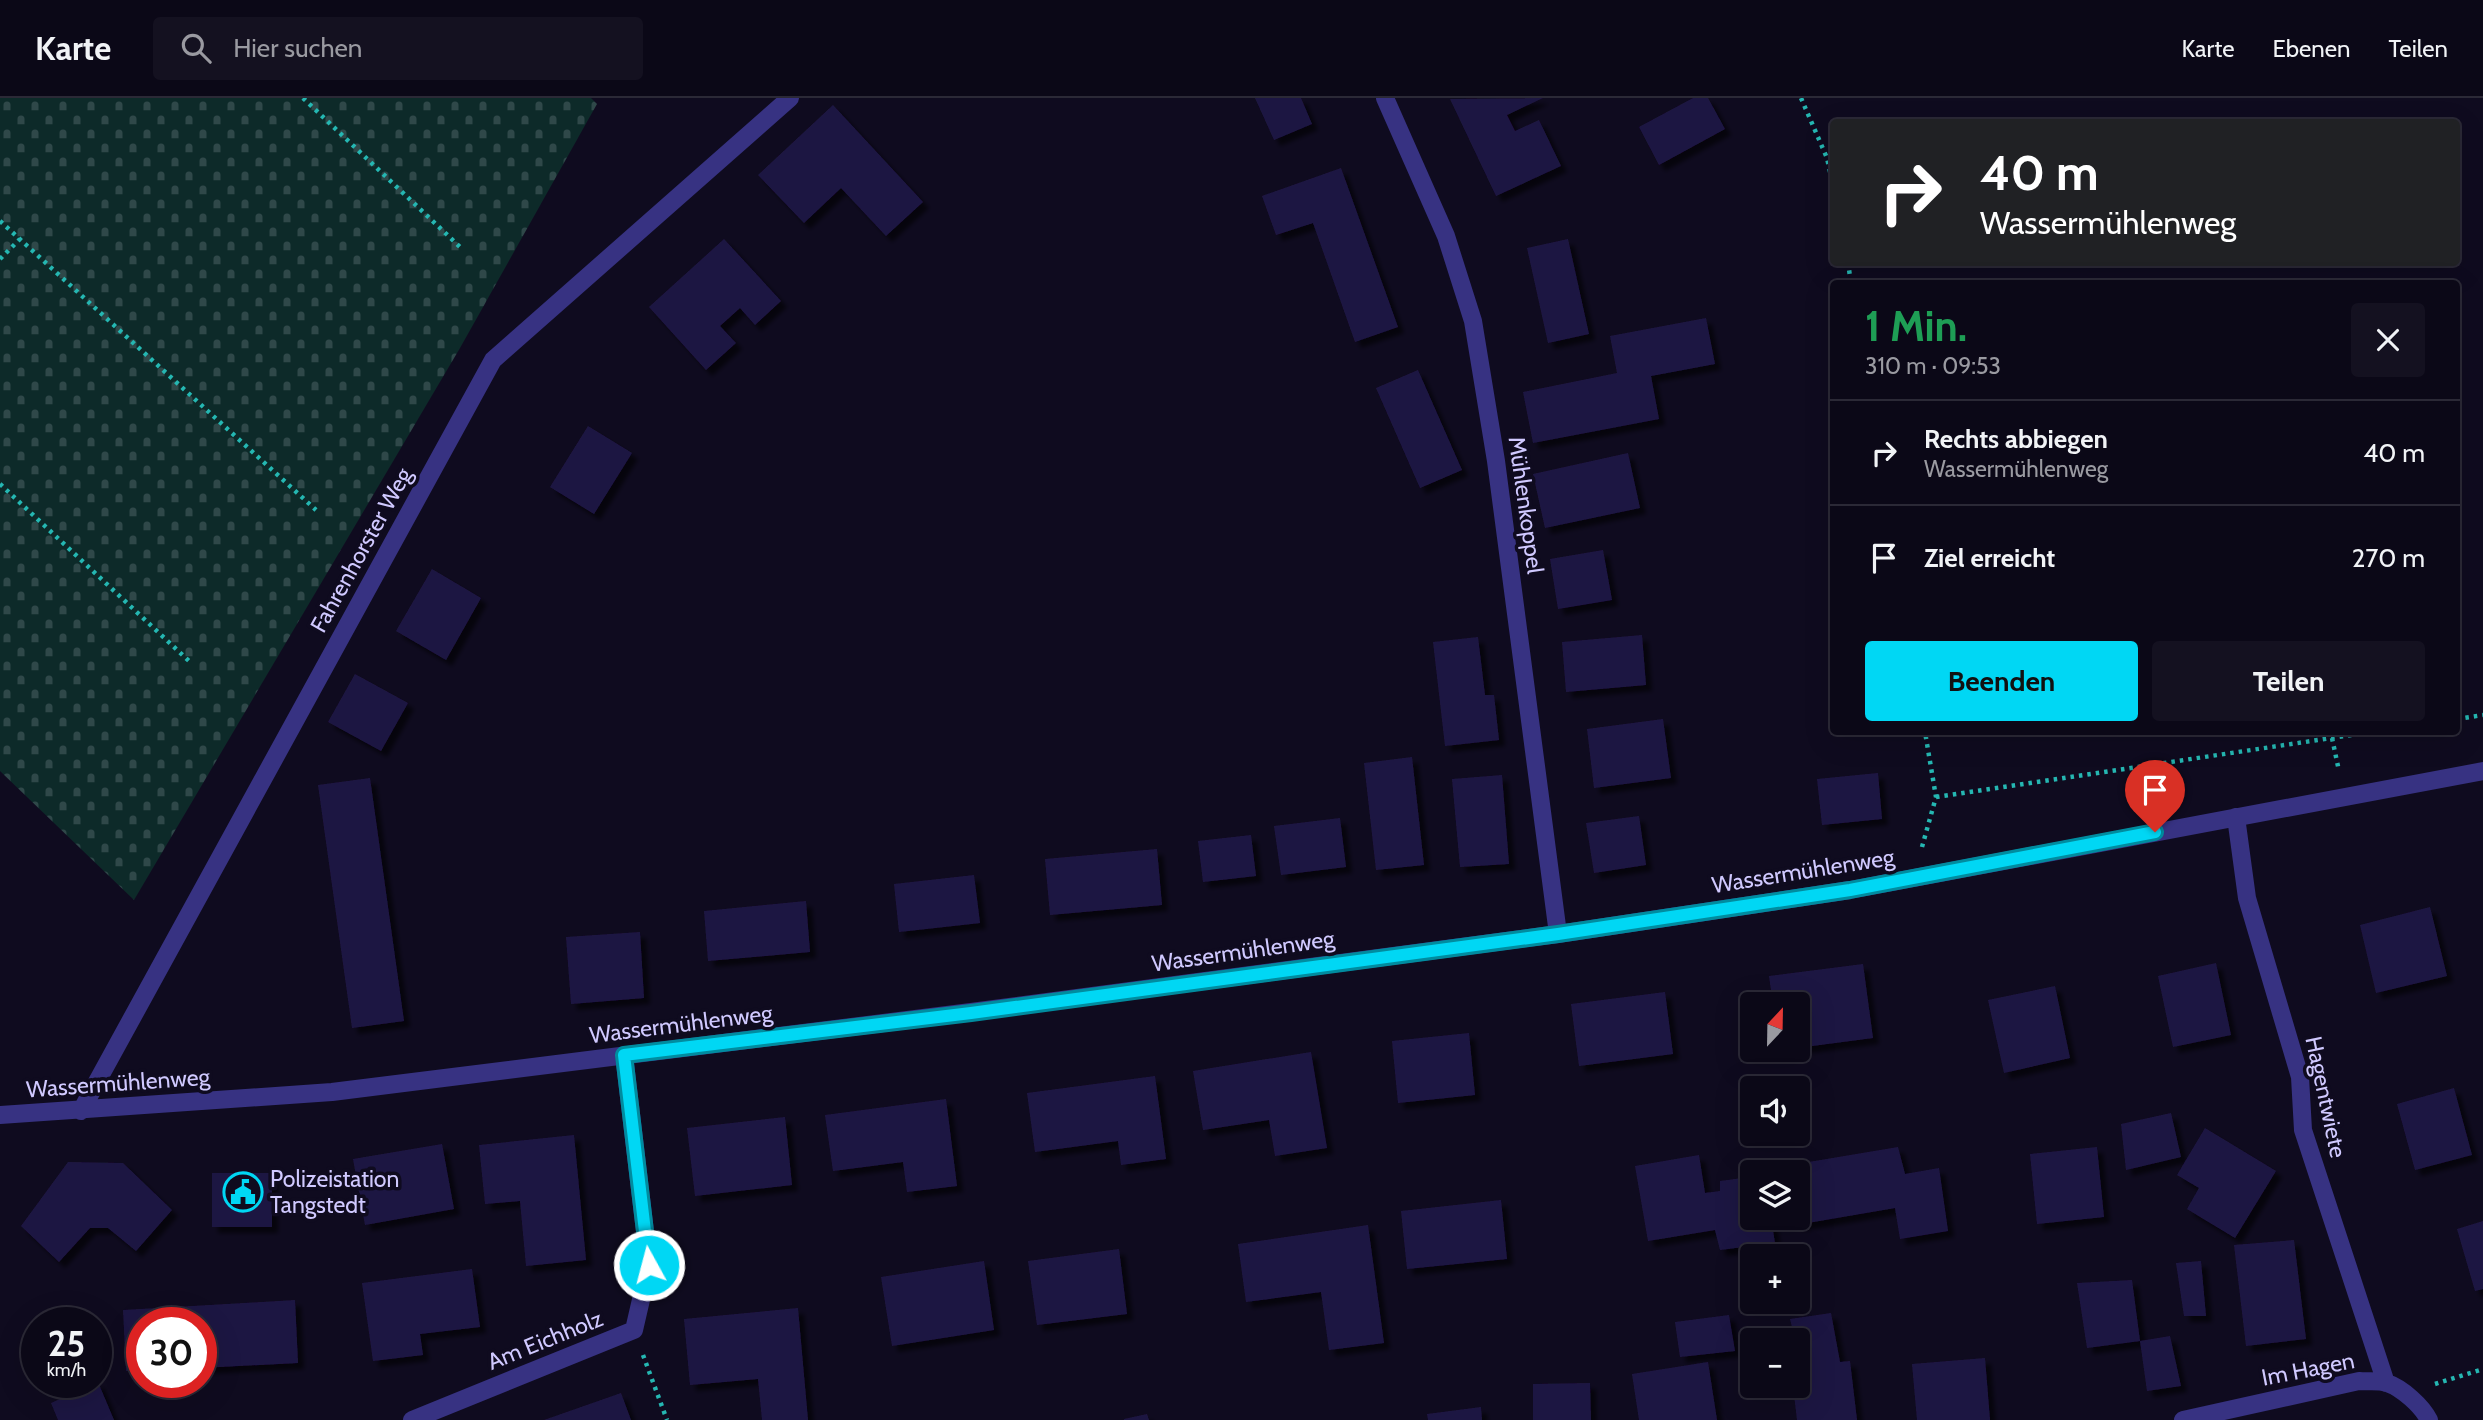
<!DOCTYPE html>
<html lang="de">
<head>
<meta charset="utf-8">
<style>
	body { margin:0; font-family:Cabin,sans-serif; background:#141120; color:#f1f3f6; height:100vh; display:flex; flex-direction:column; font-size:26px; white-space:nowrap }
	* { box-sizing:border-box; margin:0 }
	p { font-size:23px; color:#9a9aa1 }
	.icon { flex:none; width:38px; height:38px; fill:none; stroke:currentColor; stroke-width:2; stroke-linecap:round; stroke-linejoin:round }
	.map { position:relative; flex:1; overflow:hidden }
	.sheet { position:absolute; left:1830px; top:182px; width:630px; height:455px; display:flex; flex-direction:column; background:#0b0817; border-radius:7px; box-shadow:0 7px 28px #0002,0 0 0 2px #2b2936 }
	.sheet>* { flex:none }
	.hud { position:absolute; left:1830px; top:21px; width:630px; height:147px; border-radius:7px; box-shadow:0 7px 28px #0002,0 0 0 2px #2b2936; background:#202124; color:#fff; overflow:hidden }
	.needle { width:46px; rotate:22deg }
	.fabs { position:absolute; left:1740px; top:894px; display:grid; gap:14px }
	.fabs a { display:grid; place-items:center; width:70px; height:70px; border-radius:7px; background:#0b0817; box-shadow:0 7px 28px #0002,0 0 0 2px #2b2936; font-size:35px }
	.speed { position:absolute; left:21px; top:1209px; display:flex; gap:14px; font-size:35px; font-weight:700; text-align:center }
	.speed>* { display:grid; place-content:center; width:91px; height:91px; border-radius:50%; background:#0b0817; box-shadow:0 7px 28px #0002,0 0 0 2px #2b2936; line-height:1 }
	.speed small { font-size:18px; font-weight:400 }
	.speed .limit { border:10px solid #d22; background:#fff; color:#111 }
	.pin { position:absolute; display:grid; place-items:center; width:60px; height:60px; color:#fff; margin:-72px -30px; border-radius:50% 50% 50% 0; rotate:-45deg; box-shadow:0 0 7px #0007 }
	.pin .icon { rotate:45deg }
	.me { position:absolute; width:77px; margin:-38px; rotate:353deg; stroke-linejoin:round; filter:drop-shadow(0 0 5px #0008) }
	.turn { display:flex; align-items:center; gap:24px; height:147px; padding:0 35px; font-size:32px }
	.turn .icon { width:91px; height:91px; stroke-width:2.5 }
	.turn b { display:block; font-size:49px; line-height:60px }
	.round { display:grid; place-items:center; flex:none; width:74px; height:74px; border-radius:7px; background:#141120 }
	.head { display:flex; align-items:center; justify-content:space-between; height:119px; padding:0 35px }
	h1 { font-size:42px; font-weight:700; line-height:52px; color:#1e9e55 }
	.primary-button { display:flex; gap:14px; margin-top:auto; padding:14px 35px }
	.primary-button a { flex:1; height:80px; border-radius:7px; background:#00d7f4; color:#111; font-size:28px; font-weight:700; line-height:80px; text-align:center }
	.primary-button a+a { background:#141120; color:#f1f3f6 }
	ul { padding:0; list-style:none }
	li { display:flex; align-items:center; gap:21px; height:105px; padding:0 35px; border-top:2px solid #2b2936 }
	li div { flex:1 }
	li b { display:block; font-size:26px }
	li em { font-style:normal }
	header { display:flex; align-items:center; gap:42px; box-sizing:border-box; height:98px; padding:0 35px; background:#0b0817; border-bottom:2px solid #2b2936 }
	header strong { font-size:33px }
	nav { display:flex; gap:38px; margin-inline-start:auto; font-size:24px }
	.search { width:490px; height:63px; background:#141120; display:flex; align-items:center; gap:18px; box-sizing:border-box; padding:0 24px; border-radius:7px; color:#9a9aa1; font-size:26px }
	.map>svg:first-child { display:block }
	.cemetery { fill:url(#cemetery-stones) }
	.building { fill:#1f1642; filter:url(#shadow) }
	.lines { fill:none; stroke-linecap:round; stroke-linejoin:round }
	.path { stroke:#25b7b2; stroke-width:4.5; stroke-dasharray:3.5 5; stroke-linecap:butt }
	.minor { stroke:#373282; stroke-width:18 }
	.route-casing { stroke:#008c9f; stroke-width:18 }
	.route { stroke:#00d7f4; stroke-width:12 }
	.labels { text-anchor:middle; stroke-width:7; stroke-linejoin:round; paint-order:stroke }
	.street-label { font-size:23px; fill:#d0c9ff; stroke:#0f0b1f }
	.poi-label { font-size:23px; fill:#d0c9ff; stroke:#0f0b1f; text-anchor:start }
</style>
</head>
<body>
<header>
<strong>Karte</strong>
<div class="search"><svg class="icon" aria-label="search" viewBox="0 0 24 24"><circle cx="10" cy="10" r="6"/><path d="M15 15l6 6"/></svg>Hier suchen</div>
<nav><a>Karte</a><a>Ebenen</a><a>Teilen</a></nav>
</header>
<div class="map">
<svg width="2483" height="1322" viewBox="0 0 2483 1322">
	<defs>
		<pattern id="cemetery-stones" width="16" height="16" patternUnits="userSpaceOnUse" patternTransform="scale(1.75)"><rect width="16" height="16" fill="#0d2a29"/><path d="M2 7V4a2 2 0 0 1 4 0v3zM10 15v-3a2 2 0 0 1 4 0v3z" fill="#2f4849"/></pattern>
		<filter id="shadow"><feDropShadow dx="6" dy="6" stdDeviation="2" flood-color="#0009"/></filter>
	</defs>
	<rect width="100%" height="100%" fill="#0f0b1f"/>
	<path class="cemetery" d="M0,0H591L597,6L460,250L134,802L0,673Z"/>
	<path class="building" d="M1255,0H1301L1312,26L1274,42Z
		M1543,0L1507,17L1515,33L1539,22L1561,68L1496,98L1450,1Z
		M1693,0H1708L1725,31L1659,67L1639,29Z
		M833,7L923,104L886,138L841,90L804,125L758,77Z
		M1341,70L1398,229L1355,244L1313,125L1276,137L1262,98Z
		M724,141L781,203L755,227L740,210L720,228L736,245L706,272L649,209Z
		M1568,141L1589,236L1548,245L1527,150Z
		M1706,220L1715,266L1651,278L1659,321L1533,345L1523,294L1617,275L1610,238Z
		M1418,272L1462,372L1420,390L1376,290Z
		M588,328L632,355L594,416L550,389Z
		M1628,355L1640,410L1545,430L1533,376Z
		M1603,452L1612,502L1558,511L1550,461Z
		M432,471L481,500L446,562L396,533Z
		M1642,537L1646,587L1566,594L1562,544Z
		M1478,539L1485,597H1494L1499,642L1445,648L1433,544Z
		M355,576L408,605L381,653L328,624Z
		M1663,621L1671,680L1594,690L1587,631Z
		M1412,659L1424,767L1376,772L1364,665Z
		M1878,675L1882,721L1822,727L1817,681Z
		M1502,677L1509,766L1460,769L1452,681Z
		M370,680L404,923L352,930L318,687Z
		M1639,718L1646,767L1594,775L1586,725Z
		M1340,720L1346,769L1281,777L1274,728Z
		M1251,737L1256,778L1203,784L1198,743Z
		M1157,751L1162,807L1050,817L1045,761Z
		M974,777L980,825L899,834L894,786Z
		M806,803L810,854L708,863L704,813Z
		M2430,809L2447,878L2376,895L2360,827Z
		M640,834L644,900L571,906L566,839Z
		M2216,865L2231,937L2173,949L2158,878Z
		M1863,866L1873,940L1797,950V906H1773L1769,878Z
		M2055,888L2070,960L2004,975L1988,902Z
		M1665,894L1673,956L1579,968L1571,906Z
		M1469,935L1475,997L1398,1005L1392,943Z
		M1311,954L1327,1050L1275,1058L1269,1022L1203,1032L1193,973Z
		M1155,978L1166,1061L1121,1067L1118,1043L1035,1054L1027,995Z
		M2454,990L2472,1057L2415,1072L2397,1006Z
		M946,1001L957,1088L907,1094L903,1064L833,1073L825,1017Z
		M2171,1015L2181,1059L2126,1072L2121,1026Z
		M785,1019L792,1087L695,1098L687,1030Z
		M2205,1030L2276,1073L2235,1140L2187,1111L2199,1090L2177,1077Z
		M574,1037L586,1162L526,1168L520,1103L485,1106L479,1047Z
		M442,1046L454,1111L365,1127L353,1061Z
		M1898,1049L1905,1076L1939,1070L1948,1133L1900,1141L1895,1110L1796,1127L1797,1074H1787L1785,1068Z
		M2097,1049L2104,1119L2037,1126L2030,1056Z
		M1699,1057L1705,1095L1720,1093V1083L1750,1079L1752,1120H1771L1775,1145L1720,1152L1715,1132L1648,1143L1635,1068Z
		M68,1064L123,1065L172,1112L136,1153L108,1130H90L59,1164L21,1128Z
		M212,1075H272V1129H212Z
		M1501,1102L1507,1161L1407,1171L1401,1113Z
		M2483,1123V1191L2475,1193L2457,1131Z
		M1368,1127L1384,1245L1329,1252L1321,1194L1246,1204L1238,1146Z
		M2294,1142L2306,1241L2246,1248L2234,1147Z
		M1119,1151L1127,1216L1037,1227L1028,1163Z
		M984,1163L994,1232L892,1248L881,1179Z
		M2201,1163L2206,1218H2184L2176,1165Z
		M472,1171L480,1229L420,1236L423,1257L373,1263L362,1185Z
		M2132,1182L2140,1243L2087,1250L2077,1185Z
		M295,1202L298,1265L201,1270V1225H142V1273H126L123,1212Z
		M798,1210L808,1322H762L758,1281L690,1287L684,1221Z
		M1831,1215L1840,1264L1850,1263L1857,1322H1797L1793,1288H1797V1270L1802,1269L1790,1221Z
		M1729,1217L1735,1253L1680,1259L1675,1224Z
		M2170,1238L2181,1288L2147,1293L2140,1243Z
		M1985,1260L1990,1322H1917L1912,1266Z
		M1708,1264L1717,1322H1639L1632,1276Z
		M98,1284L114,1322H58L51,1305Z
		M1590,1285L1591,1322H1533V1286Z
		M621,1295L631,1322H544Z
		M1481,1309L1482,1322H1428L1427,1316Z
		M1147,1316L1149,1322H1124V1321Z"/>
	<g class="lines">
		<path class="path" d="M303,0L460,149
			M1801,0L1827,60L1834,92
			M0,123L316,412
			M0,161L20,141
			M1848,164L1851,186
			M0,386L190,564
			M2457,621L2483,617
			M2332,640L2339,673
			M1936,699L2372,634
			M1922,749L1936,699L1925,634
			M643,1257L667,1322
			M2435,1286L2483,1271"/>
		<path class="minor" d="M1385,0L1446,138L1473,223L1496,363L1558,836
			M2236,719L2247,800L2300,979L2303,1032L2386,1285
			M81,1013L493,262L790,0
			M0,1017L332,994L971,914L1558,836L1850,792L2483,673
			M412,1322L634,1232L649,1167L624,957
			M2183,1322L2359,1283C2367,1284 2379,1282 2387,1285C2402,1290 2422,1308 2429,1322"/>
	</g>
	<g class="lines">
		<g class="route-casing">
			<path id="route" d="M649,1167L624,957L971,915L1558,836L1850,792L2155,734"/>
		</g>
		<use href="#route" class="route"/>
	</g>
	<defs>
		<g id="civic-ring" transform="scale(2.0125)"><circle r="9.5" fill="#0f0b1f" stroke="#00d7f4" stroke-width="1.5"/><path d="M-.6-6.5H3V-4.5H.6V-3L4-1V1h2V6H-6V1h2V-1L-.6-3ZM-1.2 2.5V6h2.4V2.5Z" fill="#00d7f4"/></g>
	</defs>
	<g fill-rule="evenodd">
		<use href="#civic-ring" x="243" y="1094"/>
	</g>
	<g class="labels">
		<g class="street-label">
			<text transform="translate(1526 407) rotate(82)" y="8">Mühlenkoppel</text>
			<text transform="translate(361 452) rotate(-61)" y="8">Fahrenhorster Weg</text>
			<text transform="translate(1803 773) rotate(-9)" y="8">Wassermühlenweg</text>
			<text transform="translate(1243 853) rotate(-8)" y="8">Wassermühlenweg</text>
			<text transform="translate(681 926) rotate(-7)" y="8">Wassermühlenweg</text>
			<text transform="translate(118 985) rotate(-4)" y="8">Wassermühlenweg</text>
			<text transform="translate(2326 999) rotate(78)" y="8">Hagentwiete</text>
			<text transform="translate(545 1242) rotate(-22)" y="8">Am Eichholz</text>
			<text transform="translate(2308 1271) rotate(-11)" y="8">Im Hagen</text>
		</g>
		<g class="poi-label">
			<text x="270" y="1089">Polizeistation<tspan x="270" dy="26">Tangstedt</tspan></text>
		</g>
	</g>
</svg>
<div class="fabs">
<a><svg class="needle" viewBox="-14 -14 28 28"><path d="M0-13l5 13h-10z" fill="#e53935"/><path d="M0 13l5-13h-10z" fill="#9a9aa1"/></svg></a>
<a><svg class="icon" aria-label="sound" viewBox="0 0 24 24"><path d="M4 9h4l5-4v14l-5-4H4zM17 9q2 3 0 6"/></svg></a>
<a><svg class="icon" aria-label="layers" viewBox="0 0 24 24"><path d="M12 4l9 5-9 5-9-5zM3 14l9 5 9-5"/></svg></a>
<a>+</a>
<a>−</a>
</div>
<div class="speed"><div>25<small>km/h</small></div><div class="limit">30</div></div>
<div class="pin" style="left:2155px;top:734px;background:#d93025"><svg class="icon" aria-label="arrive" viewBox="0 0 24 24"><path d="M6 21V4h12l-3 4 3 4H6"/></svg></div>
<svg class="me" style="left:649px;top:1167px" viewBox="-20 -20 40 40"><circle r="17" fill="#00d7f4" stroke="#fff" stroke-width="3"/><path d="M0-11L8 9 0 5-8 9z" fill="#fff"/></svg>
<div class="hud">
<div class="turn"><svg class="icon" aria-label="right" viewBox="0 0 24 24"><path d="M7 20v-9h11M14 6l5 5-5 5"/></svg><div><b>40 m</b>Wassermühlenweg</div></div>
</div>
<section class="sheet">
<div class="head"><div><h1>1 Min.</h1><p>310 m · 09:53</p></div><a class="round"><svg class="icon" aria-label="close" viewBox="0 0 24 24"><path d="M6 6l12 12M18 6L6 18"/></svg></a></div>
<ul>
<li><svg class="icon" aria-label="right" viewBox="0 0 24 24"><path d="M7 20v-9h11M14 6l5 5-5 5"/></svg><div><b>Rechts abbiegen</b><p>Wassermühlenweg</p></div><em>40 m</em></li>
<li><svg class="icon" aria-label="arrive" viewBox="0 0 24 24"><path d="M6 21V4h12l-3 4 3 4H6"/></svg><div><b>Ziel erreicht</b></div><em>270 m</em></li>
</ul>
<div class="primary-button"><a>Beenden</a><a>Teilen</a></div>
</section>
</div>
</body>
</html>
